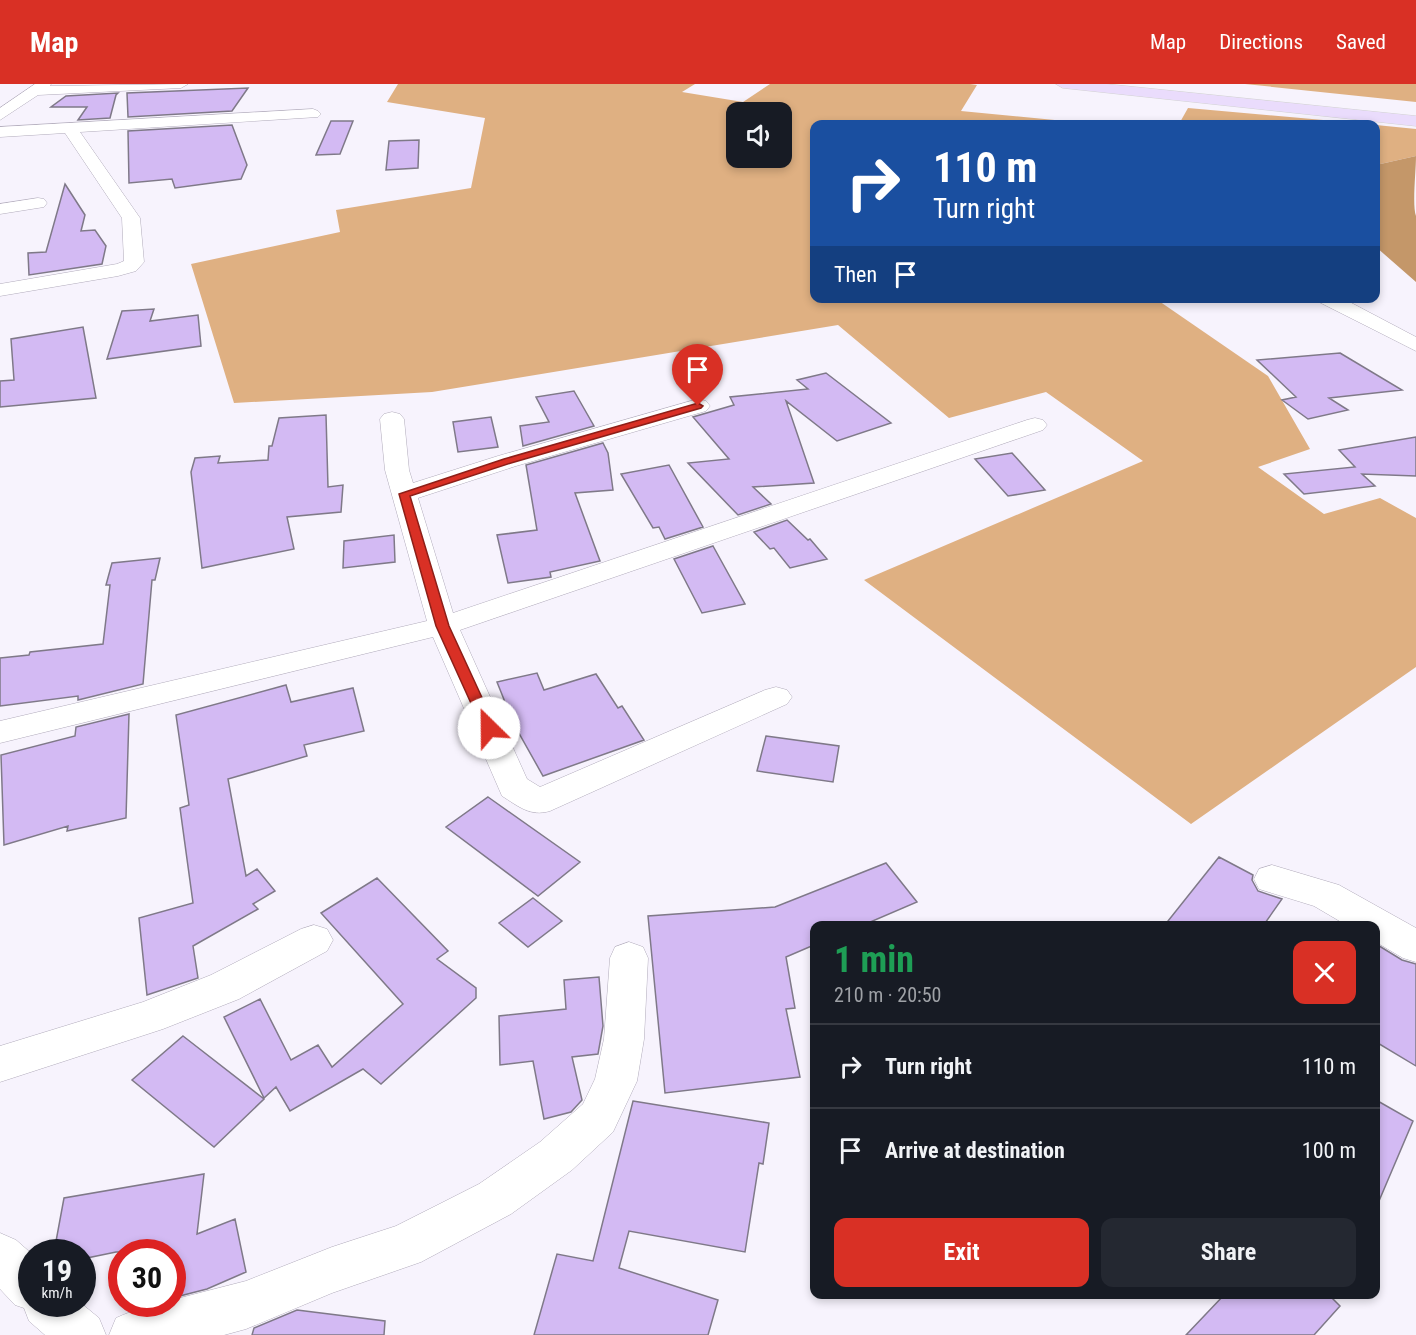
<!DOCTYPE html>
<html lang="en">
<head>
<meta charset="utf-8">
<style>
	body { margin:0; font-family:"Roboto Condensed",sans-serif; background:#242831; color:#f1f3f6; height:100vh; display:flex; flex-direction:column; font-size:22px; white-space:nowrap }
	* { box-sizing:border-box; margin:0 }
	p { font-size:20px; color:#9ea1a6 }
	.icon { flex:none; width:33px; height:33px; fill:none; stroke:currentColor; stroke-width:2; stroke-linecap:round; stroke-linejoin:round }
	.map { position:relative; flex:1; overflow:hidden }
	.sheet { position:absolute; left:810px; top:837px; width:570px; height:378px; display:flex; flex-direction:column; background:#171b24; border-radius:12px; box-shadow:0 3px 9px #0003 }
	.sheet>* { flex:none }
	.guide { position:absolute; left:810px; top:36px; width:570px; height:183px; border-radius:12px; box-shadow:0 3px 9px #0003; background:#1a4fa0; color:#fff; overflow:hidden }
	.buttons { position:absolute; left:726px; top:18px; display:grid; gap:12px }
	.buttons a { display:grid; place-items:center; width:66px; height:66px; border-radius:12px; background:#171b24; box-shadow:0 3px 9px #0003; font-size:30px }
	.speed { position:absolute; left:18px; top:1155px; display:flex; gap:12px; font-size:30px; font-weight:700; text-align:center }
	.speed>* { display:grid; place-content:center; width:78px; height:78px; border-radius:50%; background:#171b24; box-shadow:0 3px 9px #0003; line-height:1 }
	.speed small { font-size:15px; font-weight:400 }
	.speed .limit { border:9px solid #d22; background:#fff; color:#111 }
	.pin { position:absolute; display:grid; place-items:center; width:51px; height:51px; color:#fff; margin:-62px -26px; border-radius:50% 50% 50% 0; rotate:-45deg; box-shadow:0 0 6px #0007 }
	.pin .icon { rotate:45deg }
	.me { position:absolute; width:66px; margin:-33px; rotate:337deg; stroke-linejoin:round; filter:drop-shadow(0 0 4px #0008) }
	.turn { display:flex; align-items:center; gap:21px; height:126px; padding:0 24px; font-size:27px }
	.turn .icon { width:78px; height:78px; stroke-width:2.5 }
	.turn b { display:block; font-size:42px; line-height:51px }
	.then { display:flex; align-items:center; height:57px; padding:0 24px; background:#0003; gap:12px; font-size:22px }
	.round { display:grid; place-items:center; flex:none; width:63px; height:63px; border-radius:12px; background:#242831 }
	.summary { display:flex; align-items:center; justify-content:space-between; height:102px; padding:0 24px }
	h1 { font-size:36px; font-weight:700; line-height:45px; color:#1e9e55 }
	.action { display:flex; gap:12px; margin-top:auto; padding:12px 24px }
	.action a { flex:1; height:69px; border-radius:12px; background:#d93025; color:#fff; font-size:24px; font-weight:700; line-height:69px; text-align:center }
	.action a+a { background:#242831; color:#f1f3f6 }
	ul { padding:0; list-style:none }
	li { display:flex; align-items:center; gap:18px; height:84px; padding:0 24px; border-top:2px solid #363941 }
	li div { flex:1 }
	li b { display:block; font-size:22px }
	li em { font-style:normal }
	header { display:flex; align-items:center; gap:36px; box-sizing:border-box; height:84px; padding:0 30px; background:#d93025; color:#fff }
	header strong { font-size:28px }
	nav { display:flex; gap:33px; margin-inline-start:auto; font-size:21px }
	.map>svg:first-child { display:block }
	.forest { fill:#dfb082; fill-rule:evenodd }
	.water { fill:#c49769 }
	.building { fill:#d3baf3; stroke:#7f7988; stroke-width:1.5 }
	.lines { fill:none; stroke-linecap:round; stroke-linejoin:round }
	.minor-casing { stroke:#b1abbb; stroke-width:1 }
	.primary-casing { stroke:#d2d2d3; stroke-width:1 }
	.minor { fill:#fff; fill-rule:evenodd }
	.primary { fill:#eadcfc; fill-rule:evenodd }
	.route { fill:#d93025; stroke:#8d1f18; stroke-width:1.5 }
</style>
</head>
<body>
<header>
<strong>Map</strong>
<nav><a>Map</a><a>Directions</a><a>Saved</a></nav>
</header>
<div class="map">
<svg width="1416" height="1251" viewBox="0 0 1416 1251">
	<rect width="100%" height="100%" fill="#f7f3fd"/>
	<path class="forest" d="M398,0H695L682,8L743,18L770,0H970L977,1L961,27L1096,40H814V214L1156,215L1268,292L1310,365L1258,383L1324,430L1380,414L1416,434V583L1191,740L864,496L1143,377L1046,308L949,334L838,241L432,308L234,319L191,180L340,148L336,126L471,104L485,34L387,18ZM736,28H782V74H736Z
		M1245,0H1416V18Z
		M1188,24L1368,40H1179Z
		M1376,41L1416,45V72L1376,81Z"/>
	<path class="water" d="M1416,72C1416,87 1412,121 1416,132V198L1376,163V81Z"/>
	<path class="building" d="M248,4L232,27L128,33L127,9Z
		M118,9L116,11L110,34L78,36L87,23H51L66,12Z
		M331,37H353L340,70L316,71Z
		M232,41L247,81L241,95L175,104L172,95L129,99L128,47Z
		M419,56L418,84L386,86L389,57Z
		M65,100L85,131L81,147L95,146L106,162L102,180L29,191L28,169L46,168Z
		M154,225L150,237L198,231L201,262L107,275L122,227Z
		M83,243L96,314L0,323V297L14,296L11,255Z
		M1340,269L1402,306L1329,314L1348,326L1308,335L1282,316L1296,313L1257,276Z
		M826,289L891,339L837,357L786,317L814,399L753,403L771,420L738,431L688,379L729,375L693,333L734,321L730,313L808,305L797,296Z
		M574,307L594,342L523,362L520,342L549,338L536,313Z
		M326,331L328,403L343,401L341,428L287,433L294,465L202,484L191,388L195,374L220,372L218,379L268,376L269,362H272L279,334Z
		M491,333L498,363L458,368L453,338Z
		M1416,353V392L1362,390L1375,402L1304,410L1284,390L1355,383L1339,366Z
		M603,359L608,369L613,406L575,409L600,477L550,488L551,493L508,499L497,451L537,446L526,381Z
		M1012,369L1045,406L1008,412L975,375Z
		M669,381L703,443L665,455L659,443L653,444L621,390Z
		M787,436L808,456L810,455L827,475L790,484L774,464L770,465L754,448Z
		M394,451L395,478L343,484L344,457Z
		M713,462L745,520L702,529L674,475Z
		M160,474L155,496H152L143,600L78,616V612L0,622V574L29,571L30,568L103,560L110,501H106L112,479Z
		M537,589L544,606L596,590L618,624L622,622L644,656L543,692L502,619L505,618L497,598Z
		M286,601L291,618L353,604L364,647L304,661L307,672L228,695L246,792L257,785L275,807L253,820L258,825L193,862L198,894L147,911L139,834L193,819L180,724L189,721L176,631Z
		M129,630L126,734L67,747L68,742L4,761L1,671L75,652L76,643Z
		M766,652L839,662L833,698L757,687Z
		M488,713L580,778L538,812L446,743Z
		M1219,773L1253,791L1252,796L1258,807L1282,815L1263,842H1164Z
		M886,779L917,818L861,842H814V861L786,873L795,924L786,925L800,993L665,1009L648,832L775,823Z
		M377,794L448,867L437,875L476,904V914L381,1000L363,985L290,1027L276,1003L264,1014L224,933L260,915L291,976L318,961L332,983L403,920L321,829Z
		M533,814L562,837L528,863L499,839Z
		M1376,860L1402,876L1416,880V982L1376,958Z
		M599,893L603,942L598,970L572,973L582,1016L571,1028L544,1035L533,977L500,981L499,932L566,925L564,896Z
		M183,952L264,1015L214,1063L132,996Z
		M1376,1016L1413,1037L1376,1124Z
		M633,1017L769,1039L763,1080L759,1079L745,1168L629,1147L619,1184L718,1216L708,1251H534L557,1170L593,1177Z
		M204,1090L197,1150L235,1135L246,1188L207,1205L172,1214V1168H116L82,1175V1168H54L64,1114Z
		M1225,1210H1328L1340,1222L1314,1251H1186Z
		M297,1226L385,1237L384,1251H252L254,1244Z"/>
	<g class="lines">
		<g class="minor-casing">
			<path id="minor" d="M35,0H51L50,2L188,0L181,4L38,11L0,36V24Z
				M313,25L318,27L321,30L318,33L80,48L140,134L144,178L136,187L118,192L0,212V200L117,180L124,177L122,134L65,49L0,53V43Z
				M38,114L44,115L47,119L44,123L0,130V120Z
				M1316,214H1342L1416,253V267L1319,218Z
				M698,315L706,317L710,322L706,327L516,382L418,414L453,529L1027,336L1035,334L1043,336L1047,341L1043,346L460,546L527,695L540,703L765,606L776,603L787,606L792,613L787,620L550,727C530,733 518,722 502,712L433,553L0,659V637L427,537L385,386L380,335L384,330L392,328L400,330L404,335L409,386L413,399L498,372Z
				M1272,781L1339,801L1416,844V878L1403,874L1376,858V842H1348L1314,822L1259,805L1254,795L1259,785Z
				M314,841L327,845L333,856L327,867L239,915L163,945L0,998V962L143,918L211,891L301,845Z
				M629,858L643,863L648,874L644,955L637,997L613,1048L572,1086L511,1130L421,1178L332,1209L246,1245L224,1251H109L116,1234C134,1226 152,1220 172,1220V1216L246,1197L332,1163L396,1142L479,1100L540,1058L583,1020L595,995L604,955L610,874L615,863Z
				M0,1149L16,1156L32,1170V1220H82L99,1234L106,1251H45L29,1237L24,1224L15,1221L0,1205Z"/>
		</g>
		<g class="primary-casing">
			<path id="primary" d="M1056,0H1106L1416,32V42L1063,4Z"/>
		</g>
		<use href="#minor" class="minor"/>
		<use href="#primary" class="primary"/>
	</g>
	<path class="route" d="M698,319L703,322L701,324L511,379L410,412L449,542L496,644L494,648H484L436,542L399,410L504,375Z"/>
</svg>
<div class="buttons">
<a><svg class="icon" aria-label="sound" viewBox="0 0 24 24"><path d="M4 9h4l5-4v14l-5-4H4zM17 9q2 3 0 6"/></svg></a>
</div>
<div class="speed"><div>19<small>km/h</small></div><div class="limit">30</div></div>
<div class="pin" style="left:698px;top:322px;background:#d93025"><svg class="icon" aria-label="arrive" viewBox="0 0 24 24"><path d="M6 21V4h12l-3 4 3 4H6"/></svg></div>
<svg class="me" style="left:489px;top:644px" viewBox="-20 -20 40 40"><circle r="19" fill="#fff"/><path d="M0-13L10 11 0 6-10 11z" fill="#d93025"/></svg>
<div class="guide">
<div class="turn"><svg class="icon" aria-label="right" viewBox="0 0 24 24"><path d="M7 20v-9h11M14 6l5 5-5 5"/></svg><div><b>110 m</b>Turn right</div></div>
<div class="then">Then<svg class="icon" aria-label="arrive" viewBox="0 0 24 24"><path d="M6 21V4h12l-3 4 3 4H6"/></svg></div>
</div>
<section class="sheet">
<div class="summary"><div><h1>1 min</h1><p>210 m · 20:50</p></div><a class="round" style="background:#d93025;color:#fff"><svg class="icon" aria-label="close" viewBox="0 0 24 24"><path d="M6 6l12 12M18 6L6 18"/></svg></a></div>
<ul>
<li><svg class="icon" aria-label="right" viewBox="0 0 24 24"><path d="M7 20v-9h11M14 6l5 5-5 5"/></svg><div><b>Turn right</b></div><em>110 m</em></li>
<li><svg class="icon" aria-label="arrive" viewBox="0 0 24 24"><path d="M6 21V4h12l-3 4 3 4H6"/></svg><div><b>Arrive at destination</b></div><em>100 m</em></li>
</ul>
<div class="action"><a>Exit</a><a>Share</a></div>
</section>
</div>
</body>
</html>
